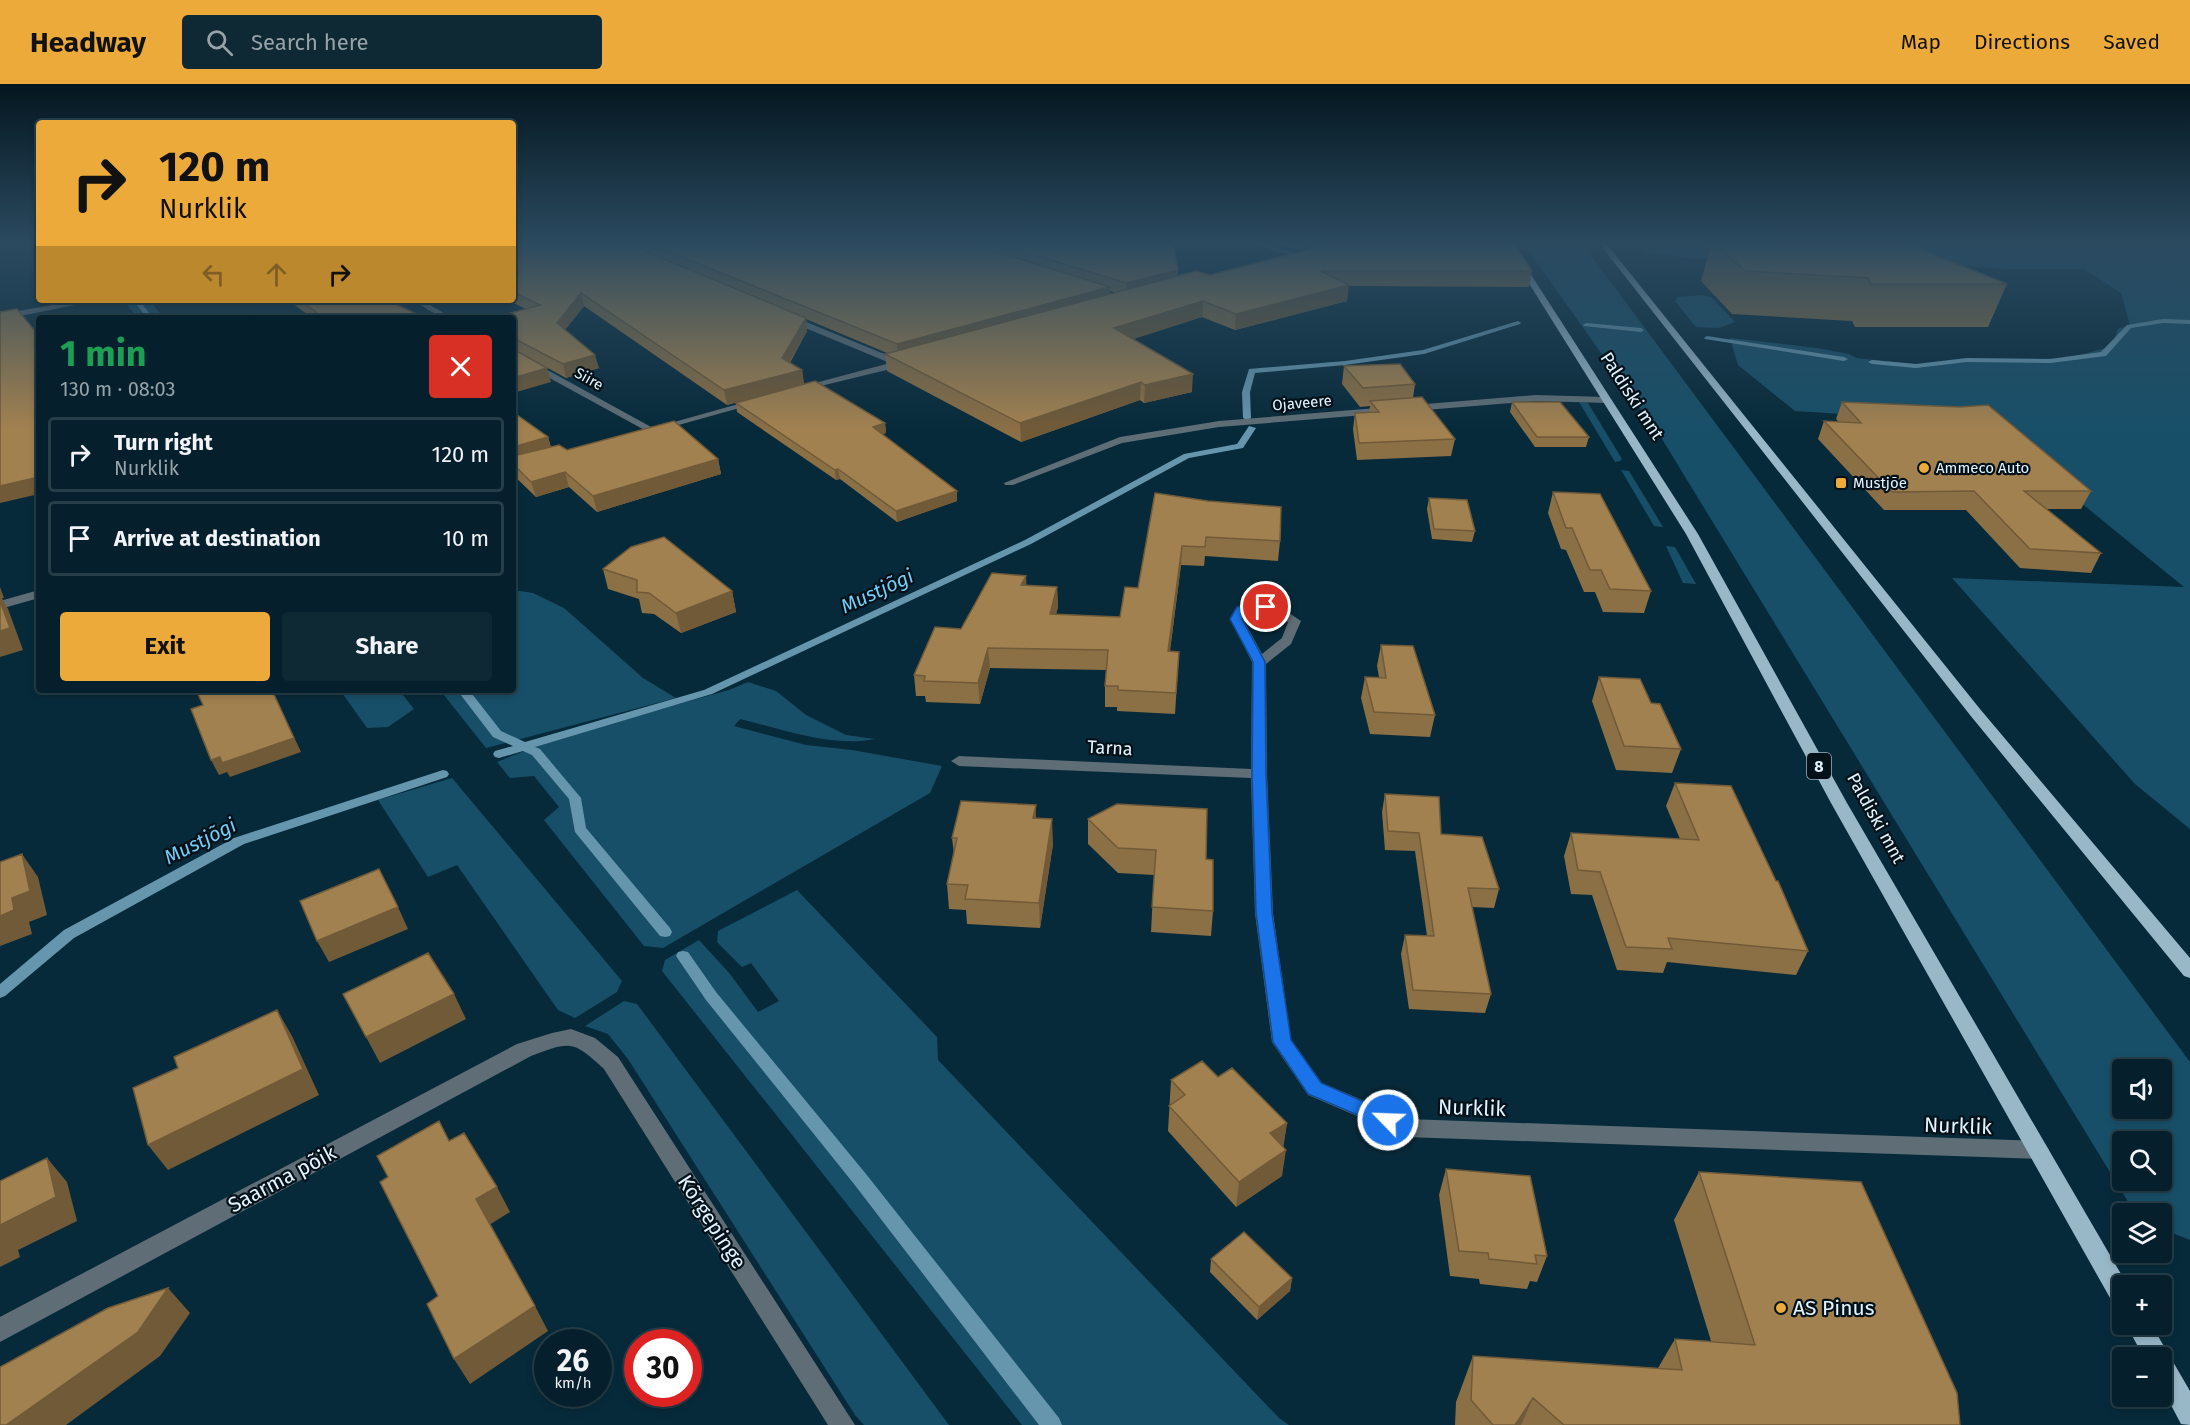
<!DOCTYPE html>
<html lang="en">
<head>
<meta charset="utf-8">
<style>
	body { margin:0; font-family:"Fira Sans",sans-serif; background:#0e2834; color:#f1f3f6; height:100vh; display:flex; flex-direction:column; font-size:22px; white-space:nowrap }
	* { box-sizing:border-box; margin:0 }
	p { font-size:20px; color:#97a3a9 }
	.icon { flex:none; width:33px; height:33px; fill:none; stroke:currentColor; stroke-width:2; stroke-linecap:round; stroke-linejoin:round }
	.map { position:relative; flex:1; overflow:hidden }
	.panel { position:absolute; left:36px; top:231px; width:480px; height:378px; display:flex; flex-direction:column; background:#05202c; border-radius:6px; box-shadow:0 3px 9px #0003,0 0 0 2px #263e48 }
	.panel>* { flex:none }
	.banner { position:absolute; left:36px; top:36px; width:480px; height:183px; border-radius:6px; box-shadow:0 3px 9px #0003,0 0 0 2px #263e48; background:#ebaa39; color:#111; overflow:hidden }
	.tools { position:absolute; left:2112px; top:975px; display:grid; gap:12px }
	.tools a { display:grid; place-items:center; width:60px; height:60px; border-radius:6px; background:#05202c; box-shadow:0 3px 9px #0003,0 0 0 2px #263e48; font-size:30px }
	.speed { position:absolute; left:534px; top:1245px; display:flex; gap:12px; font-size:30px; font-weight:700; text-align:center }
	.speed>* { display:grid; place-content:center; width:78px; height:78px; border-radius:50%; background:#05202c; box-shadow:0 3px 9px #0003,0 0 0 2px #263e48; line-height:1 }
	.speed small { font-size:15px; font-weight:400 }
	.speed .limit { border:9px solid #d22; background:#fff; color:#111 }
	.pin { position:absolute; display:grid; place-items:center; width:51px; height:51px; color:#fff; margin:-26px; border:3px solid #fff; border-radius:50%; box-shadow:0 2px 6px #0007 }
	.me { position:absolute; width:66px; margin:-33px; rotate:294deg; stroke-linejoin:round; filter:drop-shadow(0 0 4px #0008) }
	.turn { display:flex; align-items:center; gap:21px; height:126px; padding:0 24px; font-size:27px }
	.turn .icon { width:78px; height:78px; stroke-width:2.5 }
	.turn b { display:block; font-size:42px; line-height:51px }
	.lanes { display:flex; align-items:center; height:57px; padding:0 24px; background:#0003; justify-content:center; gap:30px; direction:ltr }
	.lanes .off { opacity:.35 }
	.round { display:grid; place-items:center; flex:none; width:63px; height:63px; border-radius:6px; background:#0e2834 }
	.summary { display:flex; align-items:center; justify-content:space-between; height:102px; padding:0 24px }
	h1 { font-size:36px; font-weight:700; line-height:45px; color:#1e9e55 }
	.cta { display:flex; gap:12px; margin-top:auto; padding:12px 24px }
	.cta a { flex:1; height:69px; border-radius:6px; background:#ebaa39; color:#111; font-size:24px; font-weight:700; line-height:69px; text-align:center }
	.cta a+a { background:#0e2834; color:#f1f3f6 }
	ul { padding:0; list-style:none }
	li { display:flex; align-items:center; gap:18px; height:75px; margin:0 12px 9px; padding:0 12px; border:3px solid #263e48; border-radius:6px }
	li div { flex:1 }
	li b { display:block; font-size:22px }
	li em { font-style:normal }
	header { display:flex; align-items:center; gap:36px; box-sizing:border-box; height:84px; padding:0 30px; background:#ebaa39; color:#111 }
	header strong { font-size:28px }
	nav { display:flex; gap:33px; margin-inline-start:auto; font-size:21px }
	.search { width:420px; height:54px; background:#0e2834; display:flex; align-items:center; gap:15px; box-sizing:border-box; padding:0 21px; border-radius:6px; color:#97a3a9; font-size:22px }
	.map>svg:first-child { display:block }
	.green { fill:#184f68; fill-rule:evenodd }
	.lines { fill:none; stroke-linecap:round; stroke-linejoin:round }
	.stream { fill:#6696ad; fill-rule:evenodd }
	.minor { fill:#5f6e76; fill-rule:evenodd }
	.major { fill:#98b7c7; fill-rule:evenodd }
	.wall { fill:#8b6f45; fill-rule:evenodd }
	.shaded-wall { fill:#715a38 }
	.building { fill:#a28150; stroke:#715a38; stroke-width:1.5 }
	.route { fill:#1a73e8; stroke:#114b97; stroke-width:1.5 }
	.poi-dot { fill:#ebaa39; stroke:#041118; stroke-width:2 }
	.labels { text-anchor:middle; stroke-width:4.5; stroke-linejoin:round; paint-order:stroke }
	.far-street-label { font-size:15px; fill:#e1f4ff; stroke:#041118 }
	.far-poi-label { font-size:15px; fill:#e1f4ff; stroke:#041118; text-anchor:start }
	.shield { fill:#041118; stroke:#9fb0ba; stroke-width:1.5 }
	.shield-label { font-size:16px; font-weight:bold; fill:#e1f4ff }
	.street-label { font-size:18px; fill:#e1f4ff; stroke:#041118 }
	.water-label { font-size:20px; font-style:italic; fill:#74cefb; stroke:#041118 }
	.near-street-label { font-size:21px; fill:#e1f4ff; stroke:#041118 }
	.near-poi-label { font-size:21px; fill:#e1f4ff; stroke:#041118; text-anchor:start }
</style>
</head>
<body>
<header>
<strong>Headway</strong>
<div class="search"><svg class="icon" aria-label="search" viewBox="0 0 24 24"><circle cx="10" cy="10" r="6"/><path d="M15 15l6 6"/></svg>Search here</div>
<nav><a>Map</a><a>Directions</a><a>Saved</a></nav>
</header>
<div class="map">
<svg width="2190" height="1341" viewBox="0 0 2190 1341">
	<rect width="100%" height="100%" fill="#072a3a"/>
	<path class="green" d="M1578,158L1584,162L2190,978V1156L2162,1145V1130L2135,1129L1662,355L1523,159ZM2122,986H2162V1024H2122ZM2122,1058H2162V1096H2122Z
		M1635,158H2190V745L2135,700L1952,494L2184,503L2009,360L1954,337L1795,327L1738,281L1730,254L1817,264L1849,270L1856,274L1915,280L2068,274L2106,264L2114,256L2118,245L2130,241L2121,209L2084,185H2005L1880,174L1747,171L1697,175L1643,168Z
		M1703,211L1712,214L1735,238L1719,244L1696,243L1675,217L1677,213Z
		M123,216H171L153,221L164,234H138Z
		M1579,318L1588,319L1622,375L1620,377L1615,378Z
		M1621,386L1629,387L1663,443L1654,442Z
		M1666,462L1675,463L1696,500L1683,499Z
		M513,506L533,509L564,524L643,594L676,614L486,664L440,606H513Z
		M748,598L776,607L806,631L846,651L875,655C831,664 783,645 740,635L734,642L806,661L852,666L942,682L930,709L663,864L644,862L544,736L559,723L534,692L510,694L497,678L557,654L729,606Z
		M340,606H399L414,625L388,643L367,644Z
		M452,694L622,897L617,908L575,934L558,926L457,781L428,793L378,716Z
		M797,806L937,953L938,976L1279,1334L1289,1341H1022L662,887L665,876L699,856L730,890L758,928L779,917L751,879L742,883L717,858L718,847Z
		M624,917L637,920L949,1341H864L855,1331L628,975L608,950L585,942Z"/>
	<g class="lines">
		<path class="stream" d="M133,216H139L153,234H147Z
			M2163,235L2190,236V240L2163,239L2131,244L2106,272L2050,279L1967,278L1916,284L1872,280L1868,278L1872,276L1916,280L1967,274L2050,275L2101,268L2127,241Z
			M1518,237L1521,239L1520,240L1424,270L1345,281L1255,289L1250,308L1251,334L1247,336L1243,334L1242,308L1249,285L1345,277L1423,266Z
			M1586,239L1641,244L1644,246L1641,248L1584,242L1583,241Z
			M1707,252L1844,273L1848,275L1844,277L1705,255L1704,254Z
			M1249,342L1256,344L1243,364L1189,374L1031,460L712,610L535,663L540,665L581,714L586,744L670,844L672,848L670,852L665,853L660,852L575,748L569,715L532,671L523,667L499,674L495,673L493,670L495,667L513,662L493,653L457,606H469L501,647L525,658L704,606L1025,456L1184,370L1237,360Z
			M443,686L447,687L449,690L447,693L244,760L74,854L5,912L0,914V900L64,846L234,754Z
			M683,867L688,868L716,908L866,1090L1059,1334L1062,1341H1039L854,1100L706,916L676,872L678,868Z"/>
		<path class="minor" d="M1245,158H1257L1298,170L1294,172Z
			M82,216H100L0,236V230Z
			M412,216H422L452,234H442Z
			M789,231L899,276L904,275L909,278L903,282L800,307V303L890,279L786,236V232Z
			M513,267L653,344L756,315L761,318L650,349L513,274Z
			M1536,311L1607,313L1612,316L1607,319L1536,317L1219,343L1122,359L1013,401H1005L1004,399L1120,353L1219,337Z
			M39,506V514L0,525V517Z
			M1256,517L1277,521L1301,537L1291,560L1266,580L1267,690L1273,829L1291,956L1322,999L1407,1035L2038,1057L2045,1060L2049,1066L2045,1072L2038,1075L1406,1053L1308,1011L1272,958L1255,829L1251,694L959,682L951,677L959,672L1251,685L1252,578L1230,535L1237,525ZM1256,525L1268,527L1288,538L1282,554L1262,570L1243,535L1246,530Z
			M571,945L595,954L618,973L855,1341H828L604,985C573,956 570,957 531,972L0,1258V1233L517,960L552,949Z"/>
		<path class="major" d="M1503,158H1510L1698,450L1847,719L2128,1202H2122V1224L2114,1221L1831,719L1686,450Z
			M1598,158H1605L1980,625L2190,874V894L2184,892L1970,631Z
			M2126,1240H2151L2190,1307V1341L2181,1340L2162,1304V1274H2144Z"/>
	</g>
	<path class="wall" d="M513,158H1173L1178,186V192L1210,191L1318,163V160L1298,165L1272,158H1436L1532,187L1529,203L1348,202L1347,217L1235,246L1202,233L1133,255L1192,308L1144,319L1140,316L1021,358L887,287L885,270L887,269L806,235L807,247L790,279L802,286L804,300L727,321L584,222L565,246L599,284L566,294L513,265V234L526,225L507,216H513ZM1110,207L1114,208L1116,209L1110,210Z
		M1712,158H1903L2007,200L1988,243H1855L1852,237L1732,230L1701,197Z
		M288,216H387L425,234H312Z
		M1344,282L1415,300L1413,314L1455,355L1451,372L1357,376L1353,345L1355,329H1369L1370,322L1360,323L1342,300Z
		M1512,318L1589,353L1586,363H1535L1510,328Z
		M1842,318L2091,407L2081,425H2047L2101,469L2091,489L2020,484L1966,426H1884L1818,355L1824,337L1839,338L1836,335Z
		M736,319L885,339L886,349L882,350L957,417L897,438L840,395L836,396L737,328Z
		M513,328L548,353L551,363L567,366L718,375L721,390L597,428L569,403L536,413L513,391Z
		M1553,408L1651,507L1644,529L1603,528L1595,508H1584L1566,466L1561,465L1548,429Z
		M1155,409L1280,457L1278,477L1205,472L1204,482L1181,481L1170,567L1179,568L1175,630L1117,627V623H1105V602L1106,586L990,584L980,620L926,618L925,612H916L914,591L961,545L1026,492V502L1057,503L1058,523L1056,530L1120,533L1138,504Z
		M1429,414L1475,447L1472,458L1432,455L1427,425Z
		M603,485L732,507L736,528L681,549L654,530L642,529L639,515L608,505Z
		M1381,561L1435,631L1430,653L1370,650L1361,614L1365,593H1379L1377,582Z
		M1599,593L1651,619L1681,665L1672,689L1616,686L1592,617Z
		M1675,699L1808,867L1796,891L1667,878L1663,889L1617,886L1592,811L1571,810L1564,772L1571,749L1680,755L1666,722Z
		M1385,710L1441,750L1499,805L1494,824L1472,823L1491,910L1485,929L1409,925L1401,870L1405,851L1427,852L1415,767L1385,766L1382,728Z
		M1036,735L1053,760L1040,844L967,840L966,826L949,825L947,800L954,770L952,754Z
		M1088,735L1206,775L1213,827L1211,852L1151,848L1154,791L1118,789L1088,760Z
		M1218,993L1287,1039L1283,1063L1282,1092L1236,1123L1168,1047L1171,996Z
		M1446,1085L1547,1172L1537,1198L1530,1197L1527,1205L1480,1200L1479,1195L1450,1192L1439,1111Z
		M1699,1088L1960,1341H1455L1456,1318L1473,1272L1658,1284L1675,1255L1711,1257L1674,1136Z
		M1211,1175L1292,1194L1290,1207L1257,1236L1210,1188Z"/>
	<path class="shaded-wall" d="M1298,158H1318V160L1298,165Z
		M1178,186L1177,198L1126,212V199Z
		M1349,201L1347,217L1235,246L1236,230Z
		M1110,203V216L898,274L897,260Z
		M581,209L584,222L560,252L557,239Z
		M1203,217L1202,233L1114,261V244Z
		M806,234L807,247L784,288L782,274Z
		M595,271L599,284L566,294L563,280Z
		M547,284L551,298L513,309V294Z
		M802,286L804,300L727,321L724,306Z
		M1193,290L1192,308L1144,319L1145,301Z
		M1141,298L1140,316L1021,358L1020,339Z
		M885,339L886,349L874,352L873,343Z
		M548,353L552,368L513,379V363Z
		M718,375L721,390L597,428L593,412Z
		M838,385L840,395L836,396L835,386Z
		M565,388L569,403L536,413L531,398Z
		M39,393V410L0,419V402Z
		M957,407V417L897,438L896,427Z
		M1182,462L1181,481L1167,588L1168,567Z
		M1026,492L1027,512L1021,501Z
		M0,503L4,514H2L8,525L23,566L0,573Z
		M1057,503L1058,523L1051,550L1050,530Z
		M732,507L736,528L681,549L676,529Z
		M988,564L990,584L980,620L978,599Z
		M272,606L301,668L230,693L227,688L219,691L211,676L220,673Z
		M1036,721V745L1033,734Z
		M1052,735L1053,760L1040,844L1039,819Z
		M22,770L38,793L47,831L29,838L32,850L0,862V832L12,814Z
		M398,823L408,845L329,878L317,857Z
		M454,910L466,935L380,979L366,953Z
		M277,926L292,952L319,1011L168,1086L148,1061Z
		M1287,1039L1283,1065L1270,1049Z
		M1286,1066L1282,1092L1236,1123L1239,1098Z
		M47,1074L67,1098L77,1137L18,1166L20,1173L0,1183V1141Z
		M497,1103L510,1128L489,1141L476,1115Z
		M1292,1194L1290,1207L1257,1236L1259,1223Z
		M168,1204L190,1229L160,1272L66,1341H6Z
		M535,1222L548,1247L470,1300L454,1275Z
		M1533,1314L1521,1341H1515Z"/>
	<path class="building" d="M513,158H623L806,234L782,274L802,286L724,306L581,209L557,239L595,271L563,280L513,254V234H492L540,221L513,208Z
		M645,158H966L1110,203L897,260Z
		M992,158H1173L1178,186L1126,199Z
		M1330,158L1514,159L1532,187H1321L1349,201L1236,230L1203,217L1114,244L1193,290L1145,301L1141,298L1020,339L885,270L1196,187L1210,191L1334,159Z
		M1714,158H1903L2007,200H1871L1868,194L1745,187Z
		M300,216H387L425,234H324Z
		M17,225L39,252V393L0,402V228Z
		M513,265L547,284L513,294Z
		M1400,280L1415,300L1363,304L1344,282Z
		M815,297L885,339L873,343L957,407L896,427L838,385L835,386L736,319Z
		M1422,313L1455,355L1359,359L1355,329L1379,328L1370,317Z
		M1512,318H1560L1589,353H1537Z
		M1842,318L1960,323L1988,321L2091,407H2024L2101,469L2030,465L1974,407L1892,408L1824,337L1861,339Z
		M513,328L548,353L513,363Z
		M674,337L718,375L593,412L565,388L531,398L513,380V372L559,361L567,366Z
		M1553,408L1600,410L1651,507L1610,505L1601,486H1590L1572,444H1566Z
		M1155,409L1208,417L1281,423L1280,457L1206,453L1205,463L1182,462L1168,567L1179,568L1176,609L1118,606V602H1105L1108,566L988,564L978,599L924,597L925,592L914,591L935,543L961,545L992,489L1026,492L1021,501L1057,503L1050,530L1120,533L1125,503L1138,504Z
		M1429,414L1467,416L1475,447L1434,445Z
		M664,453L732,507L676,529L649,509L637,508V496L603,485L631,463Z
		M0,517L10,544L0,547Z
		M1381,561L1413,562L1435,631L1374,628L1365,593L1386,594Z
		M1599,593L1640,595L1651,619L1660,620L1681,665L1624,662Z
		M196,606H272L294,654L222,679L220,673L211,676L191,625L203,621Z
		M1675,699L1731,702L1776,797H1778L1808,867L1668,854L1672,865L1626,863L1600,788L1578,786L1571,749L1699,756Z
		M1385,710L1439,713L1441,750L1482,753L1499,805L1468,804L1491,910L1413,906L1405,851L1434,852L1419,749L1388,747Z
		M961,717L1036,721L1033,734L1052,735L1039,819L965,815L968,801L947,800L957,754H952Z
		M1117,720L1207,725L1206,775L1213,776V827L1152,823L1156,766L1118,764L1088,735Z
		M22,770L30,807L12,814L14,826L0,832V778Z
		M379,785L398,823L317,857L300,817Z
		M428,869L454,910L366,953L343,910Z
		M277,926L303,985L148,1061L133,1004L178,984L174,973Z
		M1202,977L1218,993L1232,984L1287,1039L1270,1049L1286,1066L1239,1098L1169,1022L1185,1011L1171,996Z
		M439,1037L449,1057L464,1049L497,1103L476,1115L535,1222L454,1275L427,1220L438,1212L380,1098L388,1093L377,1072Z
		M47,1074L56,1113L0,1141V1097Z
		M1446,1085L1530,1092L1547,1172L1535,1171L1537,1180L1489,1175L1488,1169L1459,1167Z
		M1699,1088L1861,1098L1957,1309L1960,1341H1564L1533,1314L1515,1341H1493L1471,1316L1473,1272L1682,1286L1675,1255L1755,1261Z
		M1244,1148L1292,1194L1259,1223L1211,1175Z
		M168,1204L138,1248L6,1341H0V1283L108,1224Z"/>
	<linearGradient id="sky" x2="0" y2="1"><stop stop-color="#041720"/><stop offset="0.46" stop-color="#2b4a60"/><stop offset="1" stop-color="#2b4a60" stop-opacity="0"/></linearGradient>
	<rect width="2190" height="346" fill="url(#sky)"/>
	<path class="route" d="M1253,518L1270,520L1272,523C1262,530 1250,521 1242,535L1265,578L1266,690L1272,829L1291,956L1321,999L1394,1031L1397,1036L1394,1042L1388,1044L1308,1010L1273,958L1256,829L1252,690L1253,578L1230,535L1237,523Z"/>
	<g class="poi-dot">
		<circle cx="1924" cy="384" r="6"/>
		<rect x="1835" y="393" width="12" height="12" rx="3"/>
		<circle cx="1781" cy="1224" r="6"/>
	</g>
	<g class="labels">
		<g class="far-street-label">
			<text transform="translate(589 295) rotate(29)" y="5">Siire</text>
			<text transform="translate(1302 319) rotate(-5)" y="5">Ojaveere</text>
		</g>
		<g class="far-poi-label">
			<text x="1936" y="389">Ammeco Auto</text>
			<text x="1853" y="404">Mustjõe</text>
		</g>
		<rect class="shield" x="1807" y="669" width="24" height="26" rx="4.5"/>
		<g class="shield-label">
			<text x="1819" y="688">8</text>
		</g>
		<g class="street-label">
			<text transform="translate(1632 312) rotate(57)" y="6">Paldiski mnt</text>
			<text transform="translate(1110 664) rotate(3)" y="6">Tarna</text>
			<text transform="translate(1876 734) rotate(61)" y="6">Paldiski mnt</text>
		</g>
		<g class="water-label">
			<text transform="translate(877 507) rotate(-25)" y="7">Mustjõgi</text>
			<text transform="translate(200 757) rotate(-27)" y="7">Mustjõgi</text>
		</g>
		<g class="near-street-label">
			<text transform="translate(1472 1024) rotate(2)" y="7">Nurklik</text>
			<text transform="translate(1958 1042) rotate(2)" y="7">Nurklik</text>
			<text transform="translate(282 1095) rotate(-28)" y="7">Saarma põik</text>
			<text transform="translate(712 1138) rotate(57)" y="7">Kõrgepinge</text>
		</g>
		<g class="near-poi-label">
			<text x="1793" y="1231">AS Pinus</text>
		</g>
	</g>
</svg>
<div class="tools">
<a><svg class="icon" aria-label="sound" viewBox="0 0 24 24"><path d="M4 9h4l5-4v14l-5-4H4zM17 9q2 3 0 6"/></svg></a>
<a><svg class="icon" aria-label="search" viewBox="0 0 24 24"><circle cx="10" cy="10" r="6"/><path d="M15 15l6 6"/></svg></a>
<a><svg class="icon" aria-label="layers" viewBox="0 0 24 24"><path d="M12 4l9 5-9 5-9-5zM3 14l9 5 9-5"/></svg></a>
<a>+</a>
<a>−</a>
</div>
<div class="speed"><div>26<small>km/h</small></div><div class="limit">30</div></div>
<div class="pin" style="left:1266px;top:523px;background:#d93025"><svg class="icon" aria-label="arrive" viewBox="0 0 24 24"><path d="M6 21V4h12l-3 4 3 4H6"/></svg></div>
<svg class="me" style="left:1388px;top:1036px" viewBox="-20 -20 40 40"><circle r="17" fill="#1a73e8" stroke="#fff" stroke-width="3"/><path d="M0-11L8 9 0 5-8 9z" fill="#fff"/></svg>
<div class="banner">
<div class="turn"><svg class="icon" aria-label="right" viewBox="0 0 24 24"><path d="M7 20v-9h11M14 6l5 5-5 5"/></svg><div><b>120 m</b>Nurklik</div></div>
<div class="lanes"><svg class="icon off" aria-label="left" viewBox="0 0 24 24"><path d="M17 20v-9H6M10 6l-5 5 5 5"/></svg><svg class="icon off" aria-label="ahead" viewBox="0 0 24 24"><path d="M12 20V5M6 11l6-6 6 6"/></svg><svg class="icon" aria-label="right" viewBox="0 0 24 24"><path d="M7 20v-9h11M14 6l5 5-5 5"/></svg></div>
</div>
<section class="panel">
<div class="summary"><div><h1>1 min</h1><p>130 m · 08:03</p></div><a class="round" style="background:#d93025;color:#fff"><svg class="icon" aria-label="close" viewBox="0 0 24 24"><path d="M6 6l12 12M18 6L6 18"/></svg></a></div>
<ul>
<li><svg class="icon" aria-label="right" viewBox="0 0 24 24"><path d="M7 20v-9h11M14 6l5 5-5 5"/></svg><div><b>Turn right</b><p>Nurklik</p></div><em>120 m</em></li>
<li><svg class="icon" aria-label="arrive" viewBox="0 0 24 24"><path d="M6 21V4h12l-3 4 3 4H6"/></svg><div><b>Arrive at destination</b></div><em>10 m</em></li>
</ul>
<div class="cta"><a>Exit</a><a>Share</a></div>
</section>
</div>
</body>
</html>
